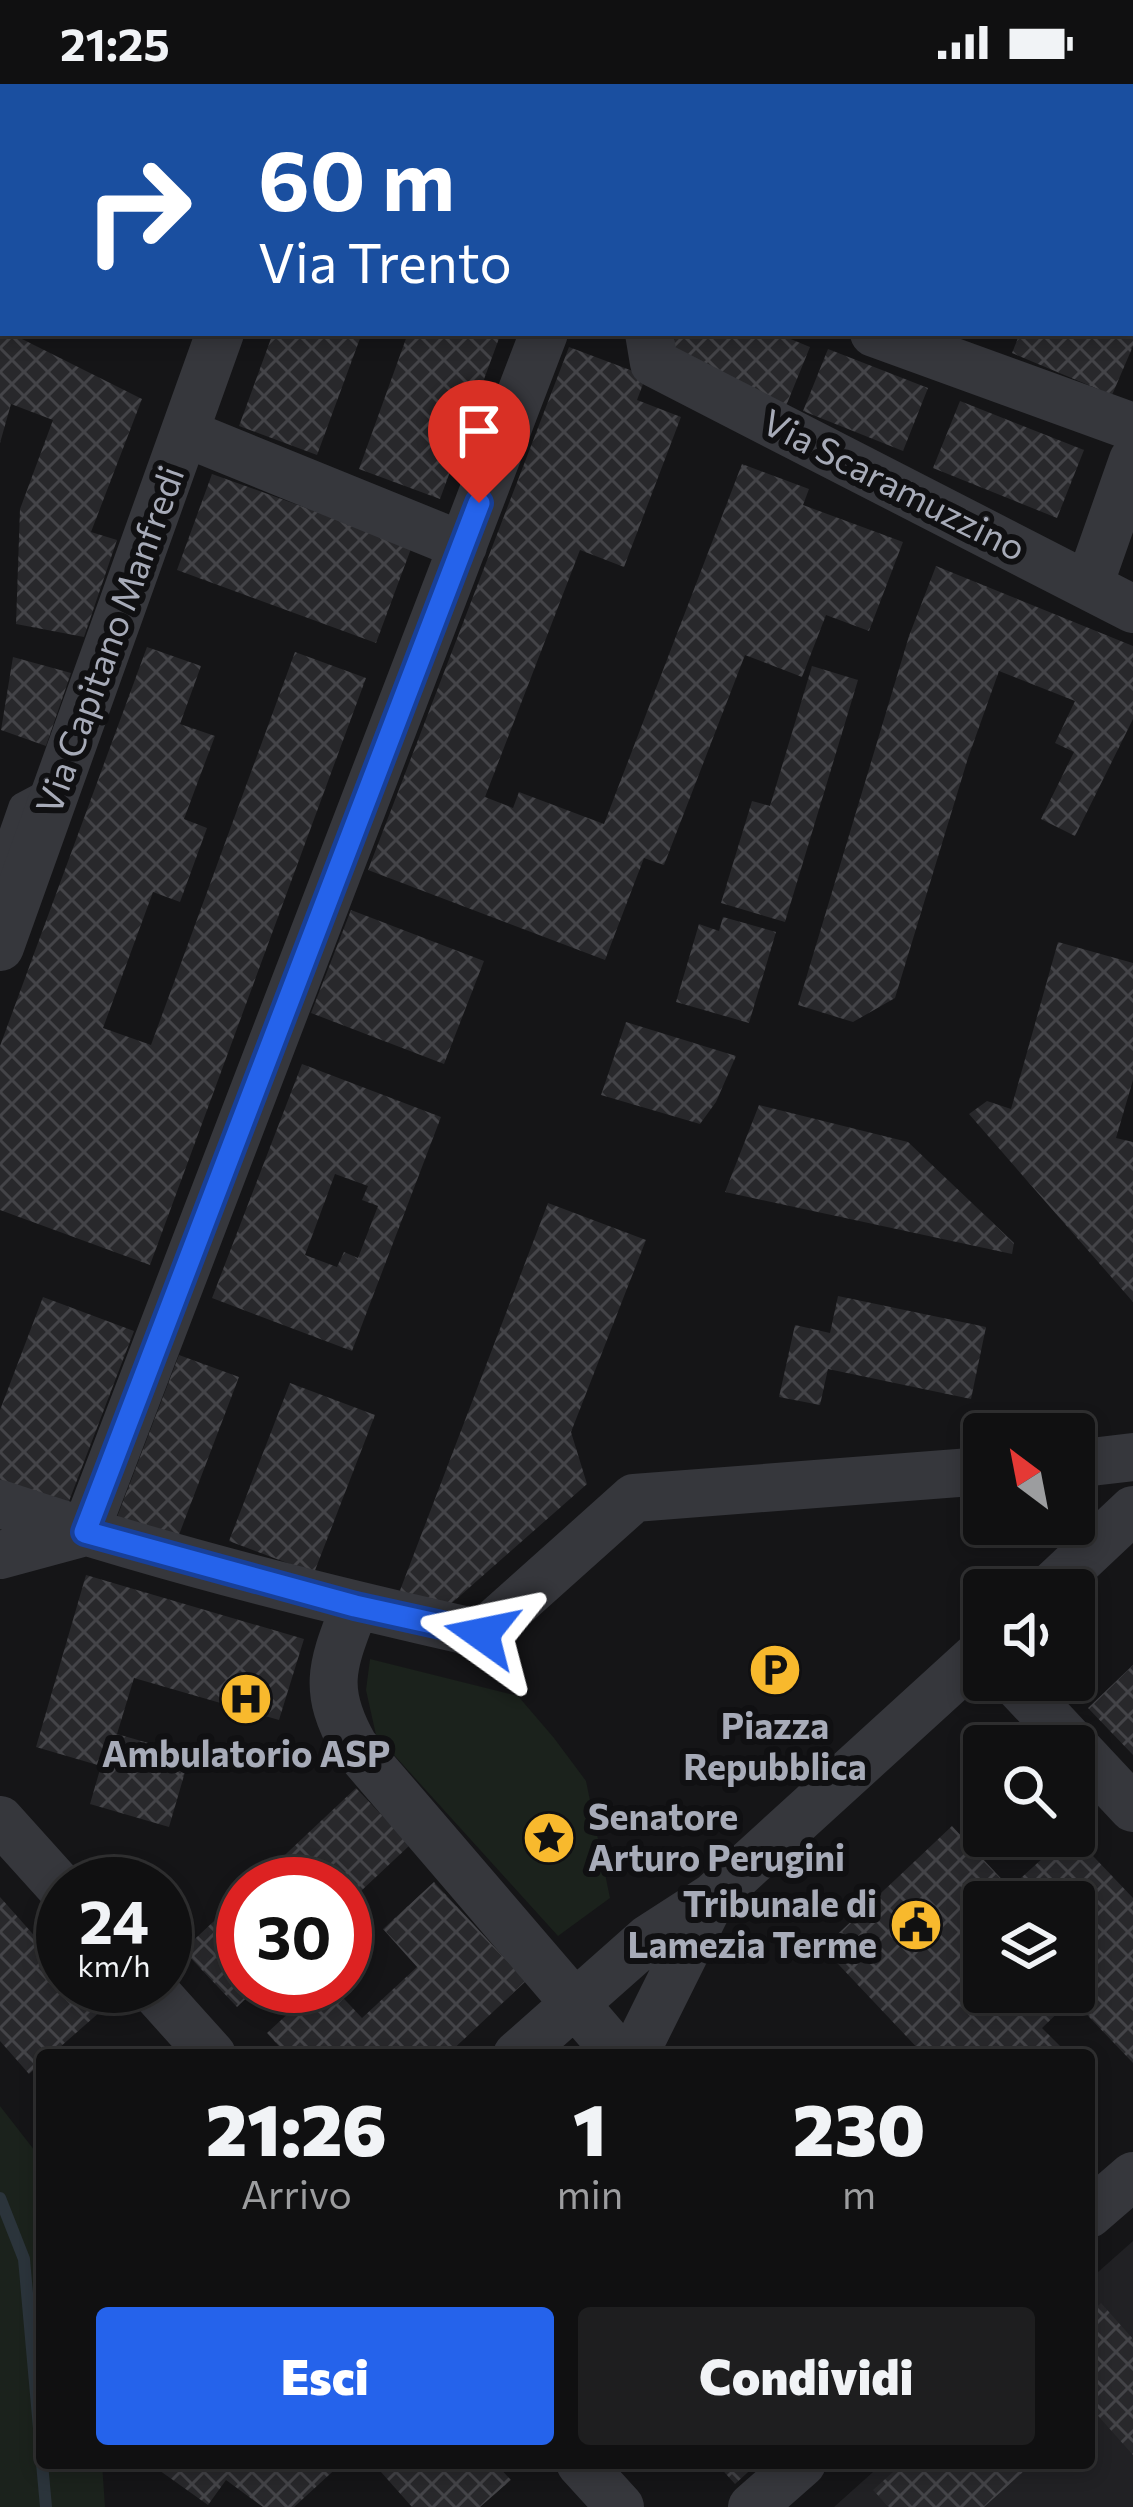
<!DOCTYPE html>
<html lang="it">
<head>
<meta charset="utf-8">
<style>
	body { margin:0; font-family:Commissioner,sans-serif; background:#1e1e1f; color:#f1f3f6; height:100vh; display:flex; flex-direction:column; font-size:45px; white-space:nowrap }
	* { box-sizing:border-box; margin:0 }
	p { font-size:39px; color:#9c9d9f }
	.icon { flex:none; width:66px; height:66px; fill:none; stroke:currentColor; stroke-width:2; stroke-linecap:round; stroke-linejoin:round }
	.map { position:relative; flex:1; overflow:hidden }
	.side { position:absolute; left:36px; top:1965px; width:1059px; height:420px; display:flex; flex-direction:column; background:#101011; border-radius:12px; box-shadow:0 6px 18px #0003,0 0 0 3px #303031 }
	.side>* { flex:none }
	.banner { position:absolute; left:0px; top:0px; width:1134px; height:252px; box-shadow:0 6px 18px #0003,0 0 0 3px #303031; background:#1a4fa0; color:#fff; overflow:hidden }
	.needle { width:78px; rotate:328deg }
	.tools { position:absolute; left:963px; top:1329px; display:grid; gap:24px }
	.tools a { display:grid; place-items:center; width:132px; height:132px; border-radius:12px; background:#101011; box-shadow:0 6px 18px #0003,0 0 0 3px #303031; font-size:60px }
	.speed { position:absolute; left:36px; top:1773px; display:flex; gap:24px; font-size:60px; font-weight:700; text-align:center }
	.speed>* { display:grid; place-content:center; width:156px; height:156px; border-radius:50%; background:#101011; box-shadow:0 6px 18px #0003,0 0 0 3px #303031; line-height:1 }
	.speed small { font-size:30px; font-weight:400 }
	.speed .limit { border:18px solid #d22; background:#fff; color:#111 }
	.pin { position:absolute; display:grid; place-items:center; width:102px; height:102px; color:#fff; margin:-123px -51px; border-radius:50% 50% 50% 0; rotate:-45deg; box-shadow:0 0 12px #0007 }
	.pin .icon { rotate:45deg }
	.me { position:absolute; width:132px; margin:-66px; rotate:282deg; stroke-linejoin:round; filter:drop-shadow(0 0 9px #0008) }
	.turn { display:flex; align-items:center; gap:42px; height:252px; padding:0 60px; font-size:54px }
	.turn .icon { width:156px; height:156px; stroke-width:2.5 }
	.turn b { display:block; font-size:84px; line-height:102px }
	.eta { display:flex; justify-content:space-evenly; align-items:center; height:204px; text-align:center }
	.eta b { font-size:72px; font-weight:800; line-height:84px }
	.cta { display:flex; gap:24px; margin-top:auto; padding:24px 60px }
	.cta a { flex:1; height:138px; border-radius:12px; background:#2563eb; color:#fff; font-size:48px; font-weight:800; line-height:138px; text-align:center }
	.cta a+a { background:#1e1e1f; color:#f1f3f6 }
	.status { display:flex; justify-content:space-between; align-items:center; height:84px; padding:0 60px; background:#101011; direction:ltr }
	.status svg { height:33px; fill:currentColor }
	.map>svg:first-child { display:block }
	.built { fill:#212124 }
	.green { fill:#1b221c }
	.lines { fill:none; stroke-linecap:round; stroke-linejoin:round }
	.stream { stroke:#2b343b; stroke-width:12 }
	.building { fill:url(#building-cross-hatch); fill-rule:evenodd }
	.service { stroke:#36373c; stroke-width:24 }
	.minor { stroke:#36373c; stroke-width:48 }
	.route-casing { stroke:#184099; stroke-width:30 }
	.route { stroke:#2563eb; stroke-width:21 }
	.labels { text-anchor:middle; stroke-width:12; stroke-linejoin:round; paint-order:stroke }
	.street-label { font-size:36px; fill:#a7abb8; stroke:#101012 }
	.poi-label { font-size:36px; font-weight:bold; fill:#a7abb8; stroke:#101012 }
</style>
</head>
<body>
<div class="status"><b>21:25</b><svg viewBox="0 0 49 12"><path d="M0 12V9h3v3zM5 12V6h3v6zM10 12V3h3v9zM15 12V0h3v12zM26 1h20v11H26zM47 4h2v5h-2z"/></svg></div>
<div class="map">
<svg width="1133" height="2423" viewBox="0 0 1133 2423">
	<defs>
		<pattern id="building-cross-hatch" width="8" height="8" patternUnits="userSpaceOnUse" patternTransform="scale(3)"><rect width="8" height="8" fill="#28282b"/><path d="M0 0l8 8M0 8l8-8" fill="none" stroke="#444448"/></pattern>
	</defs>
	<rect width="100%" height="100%" fill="#151517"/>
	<path class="built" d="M1133,2157V2423H834L883,2379H1089V2196Z"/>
	<path class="green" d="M370,1575L518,1612L554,1654L586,1697L610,1814L558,1852L376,1651L366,1606Z
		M0,2022L42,2076V2379H102L105,2423H0Z"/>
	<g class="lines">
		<path class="stream" d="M0,2114L24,2175L42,2378
			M42,2379L46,2423"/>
	</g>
	<path class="building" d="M0,249H10L142,315L91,448L117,456L84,553L16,540L20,425L53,336L11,320L0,359Z
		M273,249H362L317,371L239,342Z
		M408,249H501L440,415L359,385Z
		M677,249H776L810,263L786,322L672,263Z
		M1020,249H1133V262L1112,311L1012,269Z
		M569,263L646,292L637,316L681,333L624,483L580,466L485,713L513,724L519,708L604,740L742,380L809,405L803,421L903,458L869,547L826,531L802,593L745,571L664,781L644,774L605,876L368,786Z
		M828,265L928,304L903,367L803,327Z
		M960,317L1084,366L1057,434L933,384Z
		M212,390L412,462L376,559L177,486Z
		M936,482L1133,562V635L1075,752L1041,735L1074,668L1055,659L1075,617L999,587L968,674L895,914L853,938L798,921L909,552Z
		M147,563L201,582L180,640L215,652L184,735L207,744L180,818L153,808L103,944L151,961L295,568L366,594L150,1181L0,1126V962Z
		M13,573L71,589L46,662L1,646Z
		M812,582L858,596L785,838L721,819L752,717L770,722Z
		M351,826L484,877L444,980L311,929Z
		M723,833L776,848L749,939L676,918L699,840L719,847Z
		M1058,858L1133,879V996L1116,1054L1133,1058V1218L969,1030L987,1017L1011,1025Z
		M626,938L736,972L716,1018L700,1040L601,1011Z
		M302,980L441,1033L352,1267L212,1214ZM335,1090L368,1102L362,1116L378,1122L358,1174L344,1168L337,1183L305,1171Z
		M759,1021L908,1058L1014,1159L1012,1170L725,1108Z
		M548,1119L646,1156L571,1348L587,1400L445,1525L399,1509Z
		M838,1212L986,1243L971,1315L828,1285L820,1321L779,1313L795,1241L830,1249Z
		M43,1213L134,1247L66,1425L0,1400V1326Z
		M179,1271L239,1293L177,1456L117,1433Z
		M290,1299L375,1331L314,1489L229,1457Z
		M86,1491L304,1555L279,1636L134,1594L117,1650L190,1671L169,1743L90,1720L101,1682L36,1663Z
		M1133,1581V1671L1088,1624Z
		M356,1704L410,1761L345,1822V1800H254Z
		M952,1742L1010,1804L1067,1752H1074L1133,1814V1979L1072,1915L1042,1944L1069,1971H924L823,1864ZM984,1818H1074V1908H984Z
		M434,1798L526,1897L447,1971H287L267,1949L318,1902H332L362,1934L417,1883L383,1845Z
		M243,1810V1902H259L237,1923L183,1866Z
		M0,1813L63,1884V1902H78L101,1927L51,1971H42V1979L29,1990L0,1957Z
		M1101,2219L1133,2255V2371L1092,2325L1089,2328V2230Z
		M149,2379H342L294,2423H263L226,2396L208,2421Z
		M373,2379H495L511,2396L480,2423H412Z
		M716,2379H758L735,2400Z
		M903,2379H1033L984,2423H889L873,2406Z"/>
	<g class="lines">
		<path class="service" d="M0,781L21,721L53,704"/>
		<path class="minor" d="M78,0L87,3
			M868,0L879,3
			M23,3L24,0
			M310,3L311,0
			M712,3L713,0
			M1039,3L1040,0
			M1131,75L1133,76
			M0,93L3,81
			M649,249L654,279L1133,525
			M874,249L1133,343
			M185,349L463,462
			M1089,501L1133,376
			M0,863L220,249
			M1074,1380L1133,1373
			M0,1420C158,1473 320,1514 482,1550L634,1414L984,1387
			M85,1448L544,249
			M0,1471L85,1448
			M1048,1506L1133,1426
			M355,1522C333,1580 321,1604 354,1662L619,1971
			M1013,1596L1133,1724
			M0,1736L63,1806
			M150,1902L212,1971
			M517,1971L648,1855L713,1813L984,1566
			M634,1971L712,1814
			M1089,2130L1133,2092
			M580,2379L620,2423
			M752,2423L802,2379"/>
	</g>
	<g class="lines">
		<g class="route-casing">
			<path id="route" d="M479,419L85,1448L355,1522L482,1550"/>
		</g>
		<use href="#route" class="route"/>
	</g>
	<defs>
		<g id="parking-disc" transform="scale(2.7)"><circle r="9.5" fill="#f8b92d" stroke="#101012"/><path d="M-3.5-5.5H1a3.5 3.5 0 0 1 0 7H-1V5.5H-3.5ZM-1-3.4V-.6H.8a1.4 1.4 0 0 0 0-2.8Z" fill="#111"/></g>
		<g id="hospital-disc" transform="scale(2.7)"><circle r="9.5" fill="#f8b92d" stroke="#101012"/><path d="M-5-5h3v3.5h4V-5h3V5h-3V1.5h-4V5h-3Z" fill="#111"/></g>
		<g id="sight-disc" transform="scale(2.7)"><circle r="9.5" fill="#f8b92d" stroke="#101012"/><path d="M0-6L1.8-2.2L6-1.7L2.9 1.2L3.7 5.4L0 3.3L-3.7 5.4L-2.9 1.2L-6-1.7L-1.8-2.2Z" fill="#111"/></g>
		<g id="civic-disc" transform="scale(2.7)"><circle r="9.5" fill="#f8b92d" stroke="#101012"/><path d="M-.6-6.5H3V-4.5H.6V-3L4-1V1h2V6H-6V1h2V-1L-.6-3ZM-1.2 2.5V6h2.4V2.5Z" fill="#111"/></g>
	</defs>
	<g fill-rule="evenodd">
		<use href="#parking-disc" x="775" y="1586"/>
		<use href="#hospital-disc" x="246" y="1615"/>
		<use href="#sight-disc" x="549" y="1754"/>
		<use href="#civic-disc" x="916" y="1841"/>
	</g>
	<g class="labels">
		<g class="street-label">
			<text transform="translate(894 401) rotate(27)" y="13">Via Scaramuzzino</text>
			<text transform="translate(110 556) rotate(-70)" y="13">Via Capitano Manfredi</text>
		</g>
		<g class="poi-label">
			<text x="775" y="1655">Piazza<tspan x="775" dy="41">Repubblica</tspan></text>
			<text x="246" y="1683">Ambulatorio ASP</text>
			<text x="588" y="1746" text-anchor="start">Senatore<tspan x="588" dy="41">Arturo Perugini</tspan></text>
			<text x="877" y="1833" text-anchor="end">Tribunale di<tspan x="877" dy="41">Lamezia Terme</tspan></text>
		</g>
	</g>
</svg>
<div class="tools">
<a><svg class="needle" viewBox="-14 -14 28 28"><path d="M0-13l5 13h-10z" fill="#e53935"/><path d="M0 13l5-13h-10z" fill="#9c9d9f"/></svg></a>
<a><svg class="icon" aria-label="sound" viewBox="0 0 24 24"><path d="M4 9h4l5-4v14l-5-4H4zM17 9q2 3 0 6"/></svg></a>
<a><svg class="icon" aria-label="search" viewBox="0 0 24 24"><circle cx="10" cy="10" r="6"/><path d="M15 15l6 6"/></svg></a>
<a><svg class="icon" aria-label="layers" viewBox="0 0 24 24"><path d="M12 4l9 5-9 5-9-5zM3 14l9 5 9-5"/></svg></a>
</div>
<div class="speed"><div>24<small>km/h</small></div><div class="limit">30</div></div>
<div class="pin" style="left:479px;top:419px;background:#d93025"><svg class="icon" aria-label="arrive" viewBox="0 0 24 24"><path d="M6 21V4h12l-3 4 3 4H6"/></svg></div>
<svg class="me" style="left:482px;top:1550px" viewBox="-20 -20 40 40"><path d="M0-17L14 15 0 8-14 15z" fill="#2563eb" stroke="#fff" stroke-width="4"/></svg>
<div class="banner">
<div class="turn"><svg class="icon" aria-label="right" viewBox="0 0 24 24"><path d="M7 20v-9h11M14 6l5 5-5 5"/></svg><div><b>60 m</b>Via Trento</div></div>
</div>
<section class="side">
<div class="eta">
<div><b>21:26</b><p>Arrivo</p></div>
<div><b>1</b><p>min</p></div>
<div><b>230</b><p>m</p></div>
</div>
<div class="cta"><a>Esci</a><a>Condividi</a></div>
</section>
</div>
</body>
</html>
